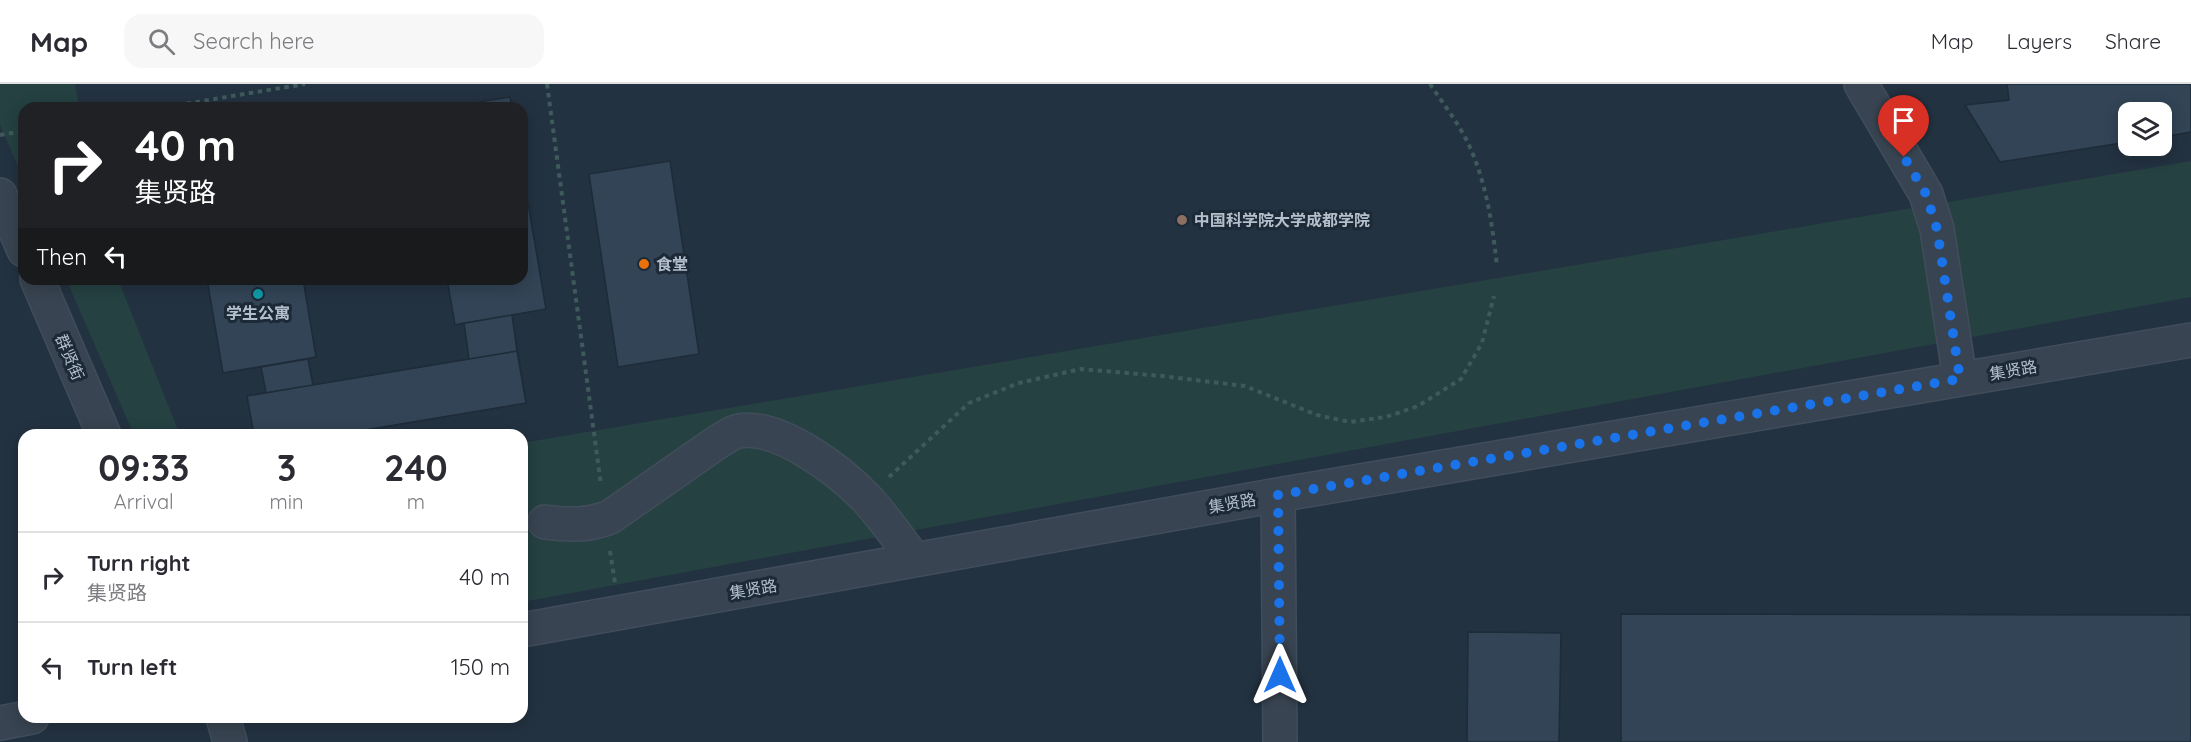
<!DOCTYPE html>
<html lang="en">
<head>
<meta charset="utf-8">
<style>
	body { margin:0; font-family:Quicksand,"Noto Sans SC",sans-serif; background:#f7f7f7; color:#2b2b33; height:100vh; display:flex; flex-direction:column; font-size:22px; white-space:nowrap }
	* { box-sizing:border-box; margin:0 }
	p { font-size:20px; color:#7c7c81 }
	.icon { flex:none; width:33px; height:33px; fill:none; stroke:currentColor; stroke-width:2; stroke-linecap:round; stroke-linejoin:round }
	.map { position:relative; flex:1; overflow:hidden }
	.panel { position:absolute; left:18px; top:345px; width:510px; height:294px; display:flex; flex-direction:column; background:#fff; border-radius:18px; box-shadow:0 3px 15px #0003 }
	.panel>* { flex:none }
	.guide { position:absolute; left:18px; top:18px; width:510px; height:183px; border-radius:18px; box-shadow:0 3px 15px #0003; background:#202124; color:#fff; overflow:hidden }
	.tools { position:absolute; left:2118px; top:18px; display:grid; gap:12px }
	.tools a { display:grid; place-items:center; width:54px; height:54px; border-radius:12px; background:#fff; box-shadow:0 3px 15px #0003; font-size:30px }
	.pin { position:absolute; display:grid; place-items:center; width:51px; height:51px; color:#fff; margin:-62px -26px; border-radius:50% 50% 50% 0; rotate:-45deg; box-shadow:0 0 6px #0007 }
	.pin .icon { rotate:45deg }
	.me { position:absolute; width:66px; margin:-33px; rotate:0deg; stroke-linejoin:round; filter:drop-shadow(0 0 4px #0008) }
	.turn { display:flex; align-items:center; gap:21px; height:126px; padding:0 18px; font-size:27px }
	.turn .icon { width:78px; height:78px; stroke-width:2.5 }
	.turn b { display:block; font-size:42px; line-height:51px }
	.then { display:flex; align-items:center; height:57px; padding:0 18px; background:#0003; gap:12px; font-size:22px }
	.eta { display:flex; justify-content:space-evenly; align-items:center; height:102px; text-align:center }
	.eta b { font-size:36px; font-weight:700; line-height:42px }
	ul { padding:0; list-style:none }
	li { display:flex; align-items:center; gap:18px; height:90px; padding:0 18px; border-top:2px solid #e1e1e2 }
	li div { flex:1 }
	li b { display:block; font-size:22px }
	li em { font-style:normal }
	header { display:flex; align-items:center; gap:36px; box-sizing:border-box; height:84px; padding:0 30px; background:#fff; border-bottom:2px solid #e1e1e2 }
	header strong { font-size:28px }
	nav { display:flex; gap:33px; margin-inline-start:auto; font-size:21px }
	.search { width:420px; height:54px; background:#f7f7f7; display:flex; align-items:center; gap:15px; box-sizing:border-box; padding:0 21px; border-radius:18px; color:#7c7c81; font-size:22px }
	.map>svg:first-child { display:block }
	.green { fill:#254142 }
	.building { fill:#324456; stroke:#1e2b38; stroke-width:1.5 }
	.lines { fill:none; stroke-linecap:round; stroke-linejoin:round }
	.minor-casing { stroke:#414d5a; stroke-width:36 }
	.path { stroke:#3e5a5a; stroke-width:4; stroke-dasharray:4.5 4.5; stroke-linecap:butt }
	.minor { stroke:#384451; stroke-width:33 }
	.route { stroke:#1a73e8; stroke-width:10; stroke-dasharray:0 18 }
	.education-dot { fill:#8d6e63; stroke:#1c2936; stroke-width:2 }
	.food-dot { fill:#e8710a; stroke:#1c2936; stroke-width:2 }
	.culture-dot { fill:#0f9aa8; stroke:#1c2936; stroke-width:2 }
	.labels { text-anchor:middle; stroke-width:6; stroke-linejoin:round; paint-order:stroke }
	.poi-label { font-size:16px; font-weight:bold; fill:#b4bfcb; stroke:#1c2936; text-anchor:start }
	.street-label { font-size:16px; fill:#b4bfcb; stroke:#1c2936 }
</style>
</head>
<body>
<header>
<strong>Map</strong>
<div class="search"><svg class="icon" aria-label="search" viewBox="0 0 24 24"><circle cx="10" cy="10" r="6"/><path d="M15 15l6 6"/></svg>Search here</div>
<nav><a>Map</a><a>Layers</a><a>Share</a></nav>
</header>
<div class="map">
<svg width="2191" height="658" viewBox="0 0 2191 658">
	<rect width="100%" height="100%" fill="#233241"/>
	<path class="green" d="M0,0H75L79,24H24V96L0,41Z
		M2191,77V213L522,518V359Z
		M66,195H118L180,351H134Z"/>
	<path class="building" d="M2007,0H2191V48L2162,53V28H2128V58L2000,78L1965,21L2009,16Z
		M510,13L512,24H442Z
		M510,13L512,24H442Z
		M670,77L699,270L618,283L589,90Z
		M522,84L546,225L455,241L447,195H522Z
		M522,84L546,225L512,231L526,319L335,351H254L247,312L266,309L261,283L223,289L207,195H303L316,273L308,275L313,301L469,275L464,239L455,241L447,195H522Z
		M207,195H303L316,273L223,289Z
		M512,231L517,267L469,275L464,239Z
		M517,267L526,319L335,351H254L247,312Z
		M308,275L313,301L266,309L261,283Z
		M1621,530L2191,531V658H1621Z
		M1468,548L1561,549L1559,658H1467Z"/>
	<g class="lines">
		<g class="minor-casing">
			<path id="minor" d="M1861,0L1926,110L1937,145L1960,295
				M0,111L24,166
				M37,195L104,351
				M1278,411L1280,658
				M545,438C568,441 588,442 610,433L719,357C725,354 732,348 739,347C779,340 840,387 866,414C884,433 899,456 915,476
				M522,546L1278,411L2191,256
				M223,633L230,658
				M0,639L32,633"/>
		</g>
		<path class="path" d="M547,0L601,401
			M1430,0C1442,18 1456,36 1466,55C1486,95 1492,138 1497,182
			M160,24L305,0
			M0,51L24,47
			M889,393L969,319L1019,299L1081,285L1162,292L1245,302L1317,331L1350,338L1386,333L1418,322L1461,295L1482,259L1494,212
			M610,467L615,499"/>
		<use href="#minor" class="minor"/>
	</g>
	<g class="lines">
		<path class="route" d="M1280,591L1278,411L1960,295L1937,145L1926,110L1904,73"/>
	</g>
	<circle class="education-dot" cx="1182" cy="136" r="6"/>
	<circle class="food-dot" cx="644" cy="180" r="6"/>
	<circle class="culture-dot" cx="258" cy="210" r="6"/>
	<g class="labels">
		<g class="poi-label">
			<text x="1194" y="142">中国科学院大学成都学院</text>
			<text x="656" y="186">食堂</text>
			<text x="258" y="235" text-anchor="middle">学生公寓</text>
		</g>
		<g class="street-label">
			<text transform="translate(70 273) rotate(67)" y="6">群贤街</text>
			<text transform="translate(2013 286) rotate(-10)" y="6">集贤路</text>
			<text transform="translate(1232 419) rotate(-10)" y="6">集贤路</text>
			<text transform="translate(753 505) rotate(-10)" y="6">集贤路</text>
		</g>
	</g>
</svg>
<div class="tools">
<a><svg class="icon" aria-label="layers" viewBox="0 0 24 24"><path d="M12 4l9 5-9 5-9-5zM3 14l9 5 9-5"/></svg></a>
</div>
<div class="pin" style="left:1904px;top:73px;background:#d93025"><svg class="icon" aria-label="arrive" viewBox="0 0 24 24"><path d="M6 21V4h12l-3 4 3 4H6"/></svg></div>
<svg class="me" style="left:1280px;top:591px" viewBox="-20 -20 40 40"><path d="M0-17L14 15 0 8-14 15z" fill="#1a73e8" stroke="#fff" stroke-width="4"/></svg>
<div class="guide">
<div class="turn"><svg class="icon" aria-label="right" viewBox="0 0 24 24"><path d="M7 20v-9h11M14 6l5 5-5 5"/></svg><div><b>40 m</b>集贤路</div></div>
<div class="then">Then<svg class="icon" aria-label="left" viewBox="0 0 24 24"><path d="M17 20v-9H6M10 6l-5 5 5 5"/></svg></div>
</div>
<section class="panel">
<div class="eta">
<div><b>09:33</b><p>Arrival</p></div>
<div><b>3</b><p>min</p></div>
<div><b>240</b><p>m</p></div>
</div>
<ul>
<li><svg class="icon" aria-label="right" viewBox="0 0 24 24"><path d="M7 20v-9h11M14 6l5 5-5 5"/></svg><div><b>Turn right</b><p>集贤路</p></div><em>40 m</em></li>
<li><svg class="icon" aria-label="left" viewBox="0 0 24 24"><path d="M17 20v-9H6M10 6l-5 5 5 5"/></svg><div><b>Turn left</b></div><em>150 m</em></li>
</ul>
</section>
</div>
</body>
</html>
